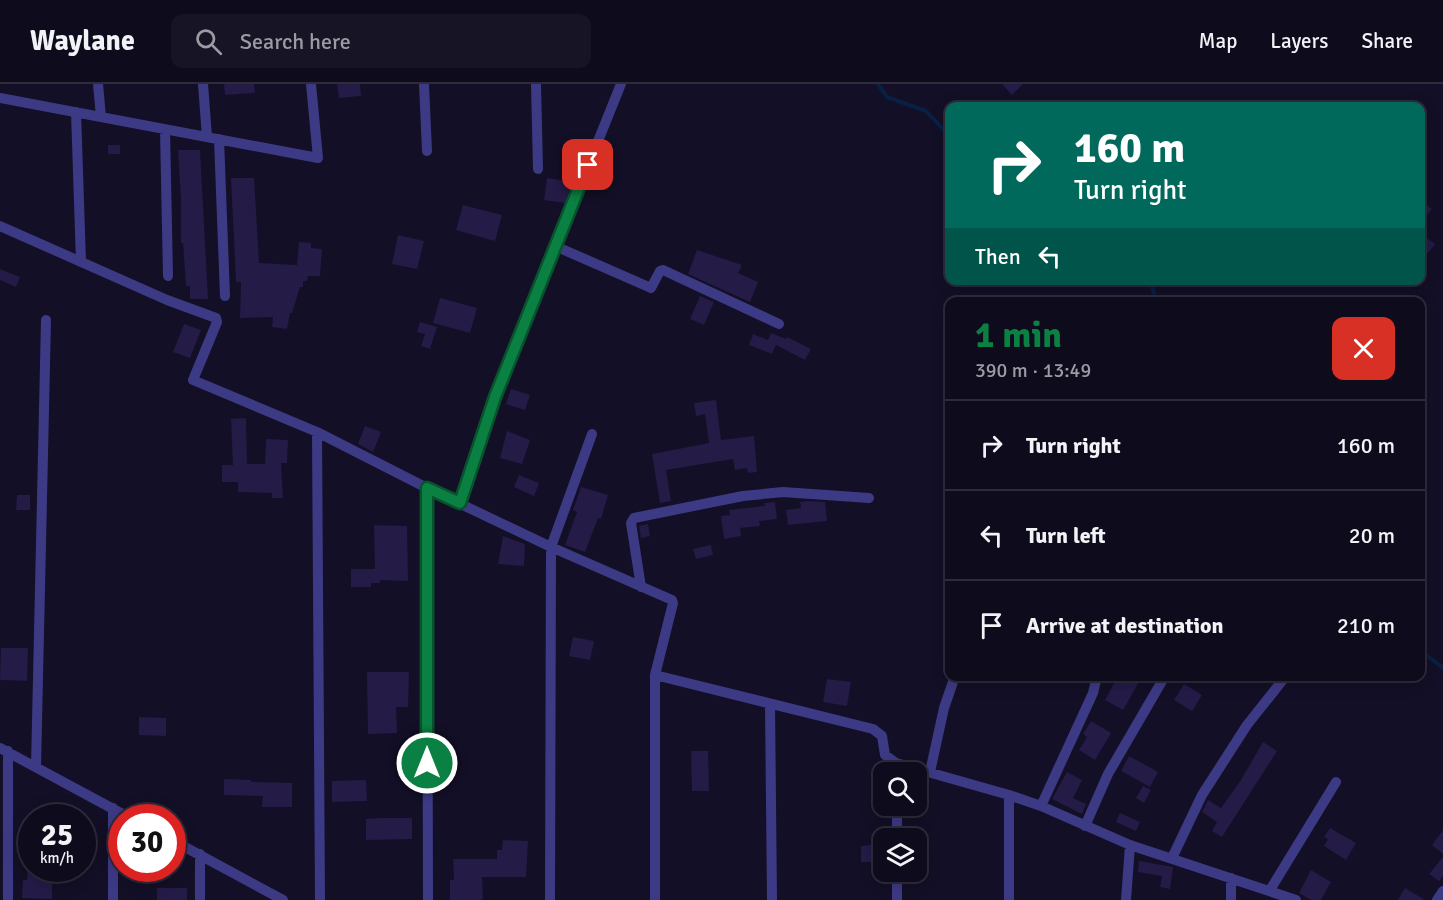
<!DOCTYPE html>
<html lang="en">
<head>
<meta charset="utf-8">
<style>
	body { margin:0; font-family:Signika,sans-serif; background:#171425; color:#f1f3f6; height:100vh; display:flex; flex-direction:column; font-size:22px; white-space:nowrap }
	* { box-sizing:border-box; margin:0 }
	p { font-size:20px; color:#9b9ba3 }
	.icon { flex:none; width:33px; height:33px; fill:none; stroke:currentColor; stroke-width:2; stroke-linecap:round; stroke-linejoin:round }
	.map { position:relative; flex:1; overflow:hidden }
	.details { position:absolute; left:945px; top:213px; width:480px; height:384px; display:flex; flex-direction:column; background:#0e0b1c; border-radius:12px; box-shadow:0 3px 15px #0003,0 0 0 2px #2e2b3b }
	.details>* { flex:none }
	.top-card { position:absolute; left:945px; top:18px; width:480px; height:183px; border-radius:12px; box-shadow:0 3px 15px #0003,0 0 0 2px #2e2b3b; background:#00695c; color:#fff; overflow:hidden }
	.buttons { position:absolute; left:873px; top:678px; display:grid; gap:12px }
	.buttons a { display:grid; place-items:center; width:54px; height:54px; border-radius:12px; background:#0e0b1c; box-shadow:0 3px 15px #0003,0 0 0 2px #2e2b3b; font-size:30px }
	.speed { position:absolute; left:18px; top:720px; display:flex; gap:12px; font-size:30px; font-weight:700; text-align:center }
	.speed>* { display:grid; place-content:center; width:78px; height:78px; border-radius:50%; background:#0e0b1c; box-shadow:0 3px 15px #0003,0 0 0 2px #2e2b3b; line-height:1 }
	.speed small { font-size:15px; font-weight:400 }
	.speed .limit { border:9px solid #d22; background:#fff; color:#111 }
	.pin { position:absolute; display:grid; place-items:center; width:51px; height:51px; color:#fff; margin:-26px; border-radius:12px; box-shadow:0 3px 9px #0006 }
	.me { position:absolute; width:66px; margin:-33px; rotate:0deg; stroke-linejoin:round; filter:drop-shadow(0 0 4px #0008) }
	.turn { display:flex; align-items:center; gap:21px; height:126px; padding:0 30px; font-size:27px }
	.turn .icon { width:78px; height:78px; stroke-width:2.5 }
	.turn b { display:block; font-size:42px; line-height:51px }
	.then { display:flex; align-items:center; height:57px; padding:0 30px; background:#0003; gap:12px; font-size:22px }
	.round { display:grid; place-items:center; flex:none; width:63px; height:63px; border-radius:12px; background:#171425 }
	.summary { display:flex; align-items:center; justify-content:space-between; height:102px; padding:0 30px }
	h1 { font-size:36px; font-weight:700; line-height:45px; color:#0b8043 }
	ul { padding:0; list-style:none }
	li { display:flex; align-items:center; gap:18px; height:90px; padding:0 30px; border-top:2px solid #2e2b3b }
	li div { flex:1 }
	li b { display:block; font-size:22px }
	li em { font-style:normal }
	header { display:flex; align-items:center; gap:36px; box-sizing:border-box; height:84px; padding:0 30px; background:#0e0b1c; border-bottom:2px solid #2e2b3b }
	header strong { font-size:28px }
	nav { display:flex; gap:33px; margin-inline-start:auto; font-size:21px }
	.search { width:420px; height:54px; background:#171425; display:flex; align-items:center; gap:15px; box-sizing:border-box; padding:0 21px; border-radius:12px; color:#9b9ba3; font-size:22px }
	.map>svg:first-child { display:block }
	.lines { fill:none; stroke-linecap:round; stroke-linejoin:round }
	.stream { stroke:#0a1f44; stroke-width:4 }
	.building { fill:#241b47 }
	.minor { stroke:#3d3a85; stroke-width:10 }
	.route-casing { stroke:#07532c; stroke-width:15 }
	.route { stroke:#0b8043; stroke-width:10 }
</style>
</head>
<body>
<header>
<strong>Waylane</strong>
<div class="search"><svg class="icon" aria-label="search" viewBox="0 0 24 24"><circle cx="10" cy="10" r="6"/><path d="M15 15l6 6"/></svg>Search here</div>
<nav><a>Map</a><a>Layers</a><a>Share</a></nav>
</header>
<div class="map">
<svg width="1443" height="816" viewBox="0 0 1443 816">
	<rect width="100%" height="100%" fill="#130f26"/>
	<g class="lines">
		<path class="stream" d="M878,0L887,13L926,27L943,45L950,56
			M1150,196L1157,218
			M1420,566L1443,584"/>
	</g>
	<path class="building" d="M224,0H254L255,9L225,11Z
		M337,0H360L361,12L339,14Z
		M1002,0H1023L1012,11Z
		M108,61H120V70H108Z
		M178,66H200L208,215H190V202H186L183,159H181V116Z
		M231,94H254L259,179L297,181L299,158L311,159V164L322,165L320,192H308L307,197H303V203H300L292,229H290L287,245L272,243L273,233L240,234L241,198H236Z
		M547,94L572,98L565,119L544,116Z
		M1420,116L1432,125L1420,139Z
		M463,121L502,131L495,157L456,146Z
		M1420,149L1435,160L1426,171L1420,167Z
		M398,151L424,157L417,185L392,180Z
		M697,166L742,181L738,189L758,198L750,218L688,190Z
		M0,185L20,193L16,203L0,196Z
		M700,212L714,218L704,241L690,235Z
		M440,214L477,224L470,249L433,239Z
		M420,238L437,243L430,265L421,262L425,250L417,248Z
		M184,240L201,246L190,274L173,268Z
		M771,249L786,255L787,253L811,265L805,276L776,261L772,270L749,261L753,250L768,256Z
		M511,305L530,311L525,326L506,320Z
		M716,316L721,356L754,352L757,388L748,389L747,384L735,386L733,375L666,386L671,417L660,419L652,370L709,359L705,330L696,332L694,319Z
		M246,334L247,380H265L266,355L288,356L287,379H281L283,414H272V409L238,408V398H222V381H233L231,335Z
		M365,342L381,348L373,368L358,360Z
		M507,347L530,356L522,380L500,374Z
		M519,391L539,399L534,412L514,403Z
		M581,403L608,411L601,435L598,434L585,468L565,461L577,428L573,426Z
		M17,411H30V426H16Z
		M808,417L825,418L827,437L788,441L786,426L801,424L800,418Z
		M775,418L777,435L759,437L760,442L740,444L741,452L724,455L721,432L730,431L729,426L765,422L764,419Z
		M648,440L650,452L641,454L639,442Z
		M374,441L407,442L408,497L380,496V499H371V503H351V485H375Z
		M503,452L525,460L524,482L498,480Z
		M711,461L713,471L696,475L693,465Z
		M573,553L594,557L590,576L569,572Z
		M1,564H28L27,597L0,596Z
		M367,588H409L408,623H396L397,649L368,650Z
		M1118,592H1130L1139,598L1123,626L1105,616Z
		M827,595L851,598L847,622L823,618Z
		M1184,600L1202,611L1192,627L1174,616Z
		M139,633L166,634V652L139,651Z
		M1091,637L1111,649L1095,676L1079,666L1087,653L1083,650Z
		M1263,658L1277,667L1222,753L1212,747L1217,738L1202,728L1208,716L1221,724L1241,696Z
		M691,667H708L709,707H692Z
		M1129,672L1158,688L1150,703L1121,687Z
		M1067,688L1082,696L1073,714L1086,720L1082,730L1052,715Z
		M224,695L251,696V698L292,699V723H262L263,712L224,711Z
		M366,696L367,717L332,718V697Z
		M1143,702L1151,706L1144,719L1136,714Z
		M1120,729L1140,738L1136,747L1116,738Z
		M381,734H412V755L366,756V735Z
		M1330,744L1356,759L1346,776L1324,762L1328,755L1324,753Z
		M1443,746V770L1432,761Z
		M503,756L528,757L526,793H482L483,814L481,816H450V796H454L453,775H497V766H502Z
		M871,761V778H861V762Z
		M1443,773V792L1439,797L1429,790Z
		M1139,777L1173,783L1170,805L1160,803L1162,792L1138,788Z
		M28,784H67V797L52,796V815L22,814L23,796H27Z
		M1311,786L1331,798L1321,816H1311L1299,809Z
		M157,804H187V816H157Z
		M1405,804L1425,816H1398Z"/>
	<g class="lines">
		<path class="minor" d="M98,0L101,33
			M203,0L207,53
			M424,0L427,67
			M536,0L538,85
			M0,14L318,74L311,0
			M76,28L81,178
			M165,46L168,192
			M219,55L225,212
			M0,142L167,216L216,234L217,238L193,296L317,348L427,404L551,463L672,516L673,519L655,591L873,645L882,652L885,671L896,679L1009,711L1041,722L1130,761L1296,816
			M555,162L651,204L660,187L663,186L779,240
			M317,348L320,816
			M948,382L950,388
			M427,404L428,816
			M460,419L495,313L621,0
			M641,503L631,439L634,434L743,412L783,408L869,414
			M770,620L772,816
			M0,664L130,734
			M36,683L46,236
			M930,688L944,624L955,592
			M1009,711V816
			M897,722V754
			M1041,722L1093,609L1097,592
			M113,724V816
			M1085,742L1108,690L1165,592
			M172,756L283,816
			M200,770V816
			M1172,774L1202,711L1247,641L1286,592
			M897,788V816
			M1231,794V816
			M1270,806L1336,698
			M8,816V667
			M550,816L551,463L592,350
			M655,816V591
			M1126,816L1130,761
			M1437,816L1443,807"/>
	</g>
	<g class="lines">
		<g class="route-casing">
			<path id="route" d="M427,679V404L460,419L495,313L588,81"/>
		</g>
		<use href="#route" class="route"/>
	</g>
</svg>
<div class="buttons">
<a><svg class="icon" aria-label="search" viewBox="0 0 24 24"><circle cx="10" cy="10" r="6"/><path d="M15 15l6 6"/></svg></a>
<a><svg class="icon" aria-label="layers" viewBox="0 0 24 24"><path d="M12 4l9 5-9 5-9-5zM3 14l9 5 9-5"/></svg></a>
</div>
<div class="speed"><div>25<small>km/h</small></div><div class="limit">30</div></div>
<div class="pin" style="left:588px;top:81px;background:#d93025"><svg class="icon" aria-label="arrive" viewBox="0 0 24 24"><path d="M6 21V4h12l-3 4 3 4H6"/></svg></div>
<svg class="me" style="left:427px;top:679px" viewBox="-20 -20 40 40"><circle r="17" fill="#0b8043" stroke="#fff" stroke-width="3"/><path d="M0-11L8 9 0 5-8 9z" fill="#fff"/></svg>
<div class="top-card">
<div class="turn"><svg class="icon" aria-label="right" viewBox="0 0 24 24"><path d="M7 20v-9h11M14 6l5 5-5 5"/></svg><div><b>160 m</b>Turn right</div></div>
<div class="then">Then<svg class="icon" aria-label="left" viewBox="0 0 24 24"><path d="M17 20v-9H6M10 6l-5 5 5 5"/></svg></div>
</div>
<section class="details">
<div class="summary"><div><h1>1 min</h1><p>390 m · 13:49</p></div><a class="round" style="background:#d93025;color:#fff"><svg class="icon" aria-label="close" viewBox="0 0 24 24"><path d="M6 6l12 12M18 6L6 18"/></svg></a></div>
<ul>
<li><svg class="icon" aria-label="right" viewBox="0 0 24 24"><path d="M7 20v-9h11M14 6l5 5-5 5"/></svg><div><b>Turn right</b></div><em>160 m</em></li>
<li><svg class="icon" aria-label="left" viewBox="0 0 24 24"><path d="M17 20v-9H6M10 6l-5 5 5 5"/></svg><div><b>Turn left</b></div><em>20 m</em></li>
<li><svg class="icon" aria-label="arrive" viewBox="0 0 24 24"><path d="M6 21V4h12l-3 4 3 4H6"/></svg><div><b>Arrive at destination</b></div><em>210 m</em></li>
</ul>
</section>
</div>
</body>
</html>
